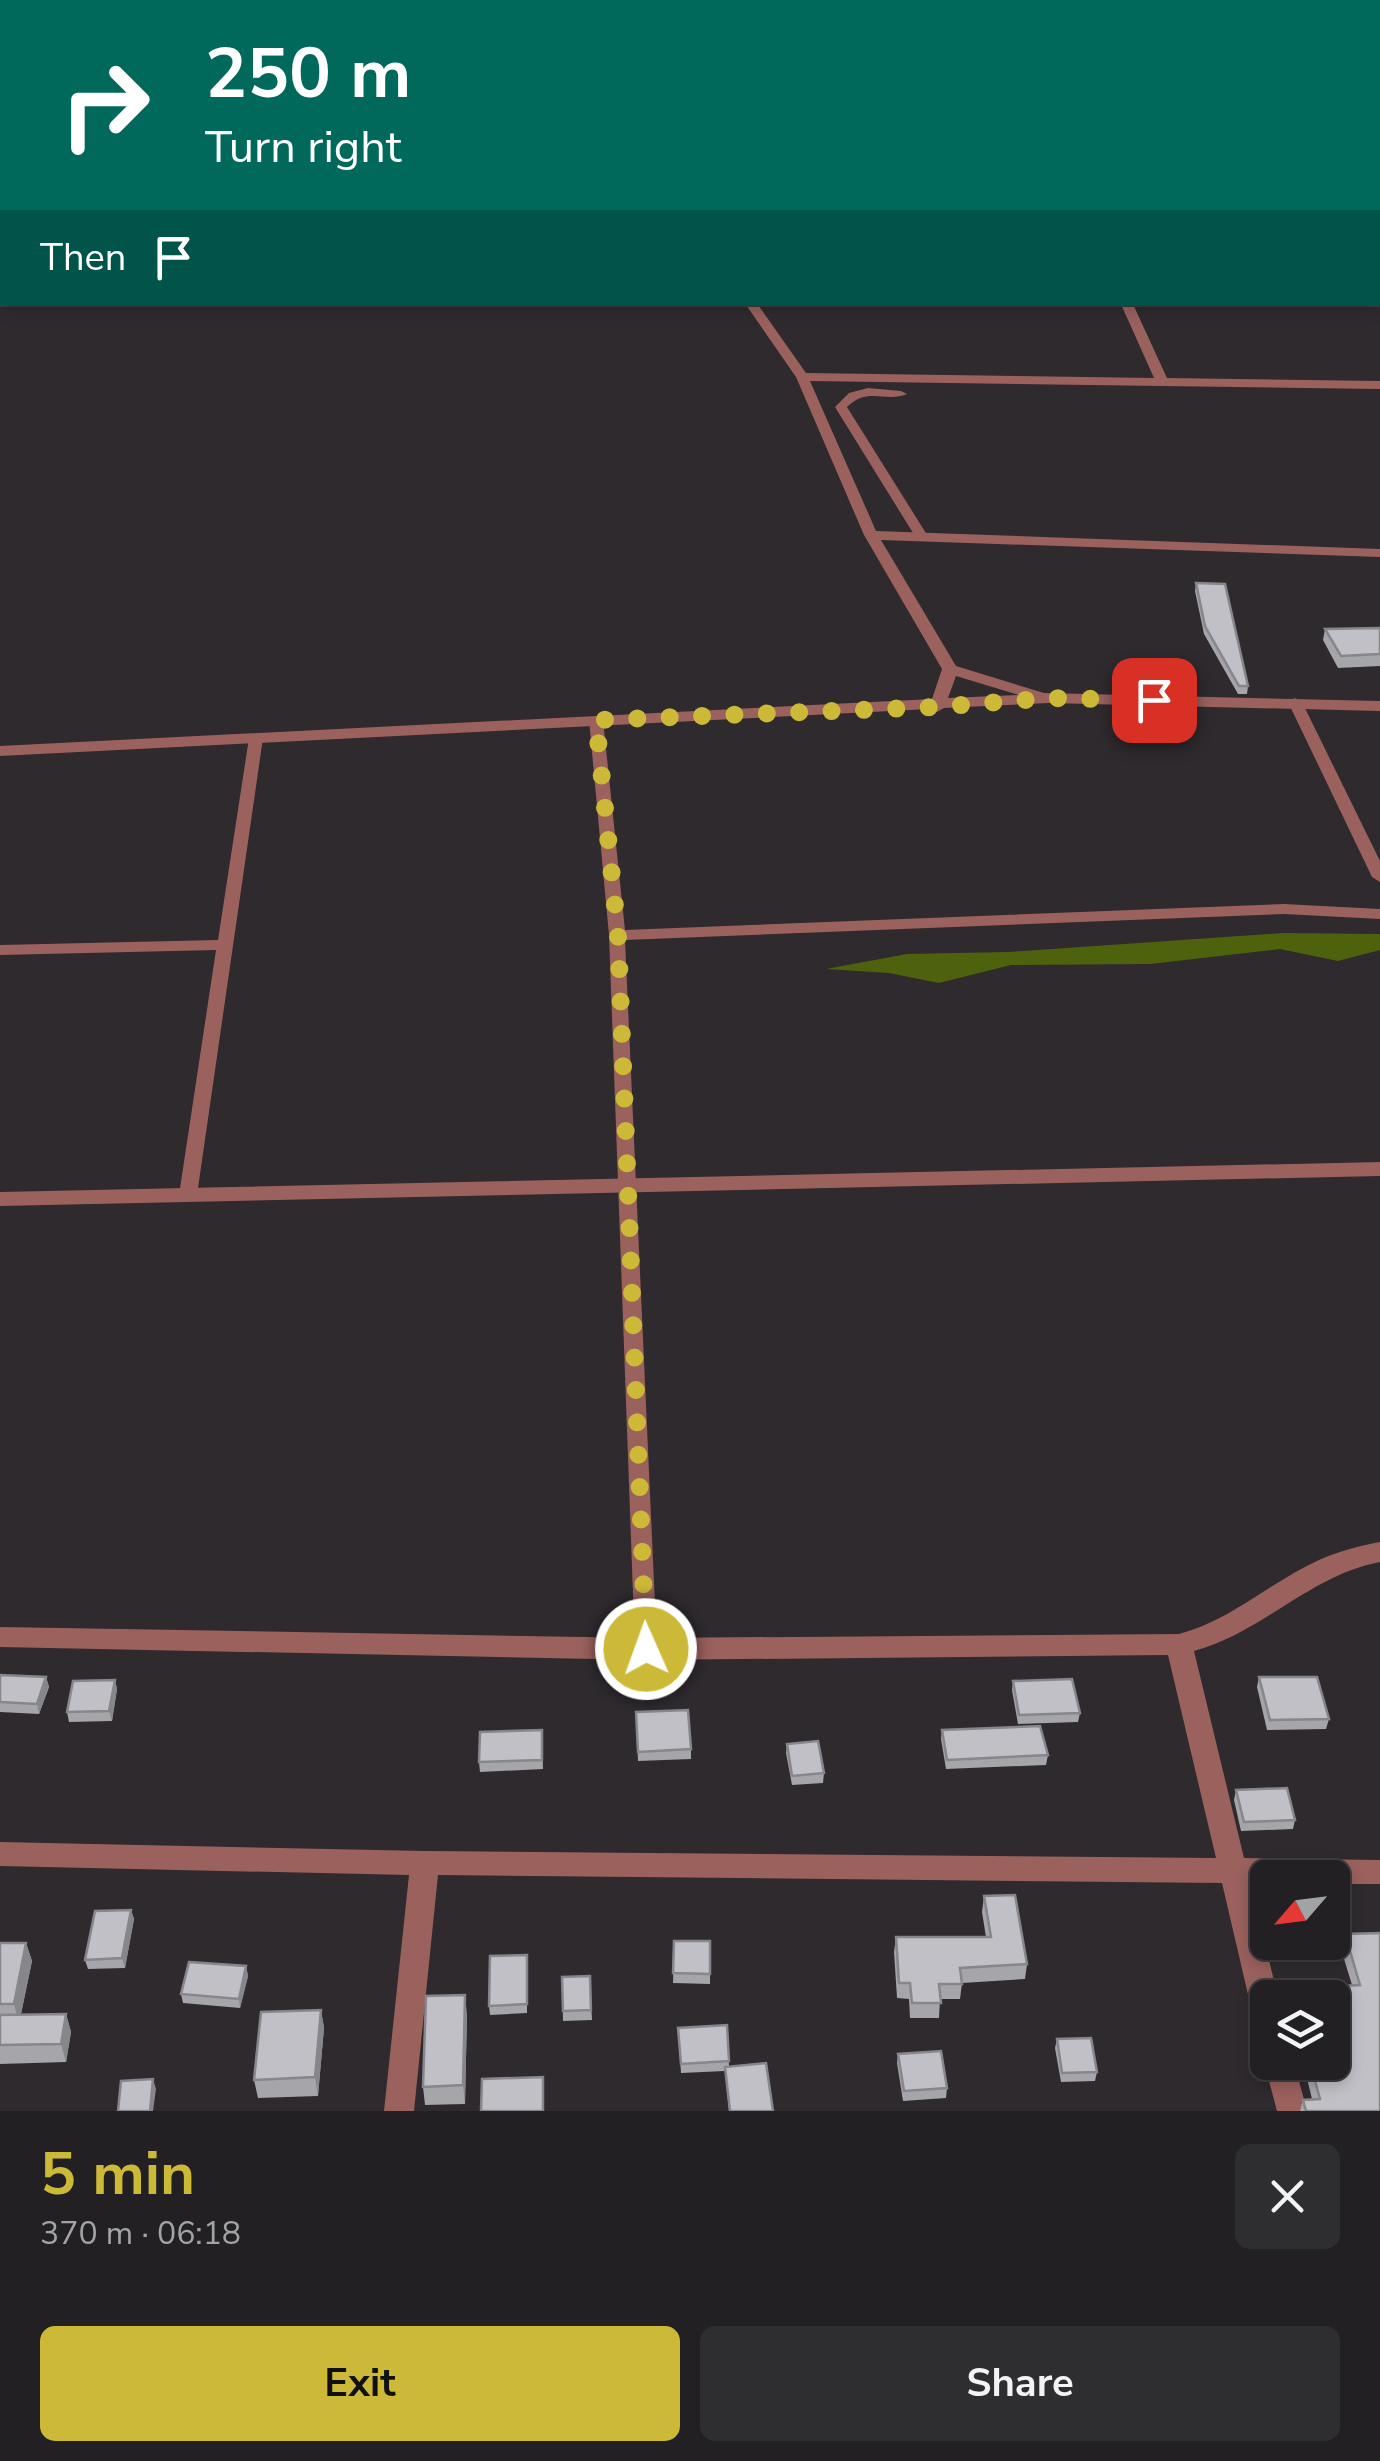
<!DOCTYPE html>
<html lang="en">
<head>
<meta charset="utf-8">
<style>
	body { margin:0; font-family:"Nunito Sans",sans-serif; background:#2e2d2f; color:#f1f3f6; height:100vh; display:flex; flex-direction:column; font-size:38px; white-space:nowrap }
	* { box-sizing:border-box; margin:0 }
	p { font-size:32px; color:#a2a3a5 }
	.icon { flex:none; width:55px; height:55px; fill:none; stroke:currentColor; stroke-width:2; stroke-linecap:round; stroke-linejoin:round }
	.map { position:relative; height:2111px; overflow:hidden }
	.side { display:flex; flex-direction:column; background:#222022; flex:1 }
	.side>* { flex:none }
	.guide { position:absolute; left:0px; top:0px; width:1380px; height:305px; box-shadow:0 5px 15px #0003,0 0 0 2px #3f3e40; background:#00695c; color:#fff; overflow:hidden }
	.needle { width:65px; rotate:242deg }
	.buttons { position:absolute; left:1250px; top:1860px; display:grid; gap:20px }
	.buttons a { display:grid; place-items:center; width:100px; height:100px; border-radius:15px; background:#222022; box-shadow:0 5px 15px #0003,0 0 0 2px #3f3e40; font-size:50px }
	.pin { position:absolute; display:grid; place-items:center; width:85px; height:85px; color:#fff; margin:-42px; border-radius:20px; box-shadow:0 5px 15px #0006 }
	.me { position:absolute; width:110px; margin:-55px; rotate:358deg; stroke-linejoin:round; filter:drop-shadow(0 0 8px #0008) }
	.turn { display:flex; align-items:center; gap:35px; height:210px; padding:0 40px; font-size:45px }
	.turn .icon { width:130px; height:130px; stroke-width:2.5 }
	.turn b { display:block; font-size:70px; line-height:85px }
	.then { display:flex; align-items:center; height:95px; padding:0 40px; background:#0003; gap:20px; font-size:38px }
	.round { display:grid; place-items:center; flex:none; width:105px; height:105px; border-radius:15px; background:#2e2d2f }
	.summary { display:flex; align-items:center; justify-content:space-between; height:170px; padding:0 40px }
	h1 { font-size:60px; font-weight:700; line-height:75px; color:#cdb938 }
	.button { display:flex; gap:20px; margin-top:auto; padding:20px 40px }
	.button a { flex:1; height:115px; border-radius:15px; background:#cdb938; color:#111; font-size:40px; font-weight:700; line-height:115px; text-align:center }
	.button a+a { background:#2e2d2f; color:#f1f3f6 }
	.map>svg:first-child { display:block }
	.forest { fill:#4e620e }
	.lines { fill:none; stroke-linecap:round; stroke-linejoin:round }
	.lane { fill:#9a615d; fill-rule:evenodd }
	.street { fill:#9a615d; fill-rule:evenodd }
	.wall { fill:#a5a5aa }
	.shaded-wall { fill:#86868b }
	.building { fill:#c0c0c6; stroke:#86868b; stroke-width:2.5 }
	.route { stroke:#cdb938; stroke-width:18; stroke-dasharray:0 32.4 }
</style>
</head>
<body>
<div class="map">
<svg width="1380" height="2111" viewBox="0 0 1380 2111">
	<rect width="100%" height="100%" fill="#2e2a2e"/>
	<path class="forest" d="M1284,933L1380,934V950L1338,961L1280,949L1150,964L1011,965L939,983L889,973L826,969L907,954L1008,952Z"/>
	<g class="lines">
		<path class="lane" d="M868,388L901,391L907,394C885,403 868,386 847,407L929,538L928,541H918L835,407L849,393Z
			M1295,698L1302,702L1380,861V882L1372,877L1288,702Z
			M596,716L603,720L625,930L1284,904L1380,909V919L1284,914L625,940L657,1649L654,1656L646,1658L638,1656L635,1649L609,935L589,720Z
			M256,734L263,738L197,1195L188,1201L179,1195L216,950L0,955V945L218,940L249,738Z"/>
		<path class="street" d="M58,0H92L94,2H62Z
			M1378,286H1380V294H1378Z
			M744,302H756L806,373L1154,378L1120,302H1132L1167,378L1380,381V389L810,381L876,531L1380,549V557L881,540L956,666L1044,693L1380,701V711L1049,703L944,708L937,712L930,709L0,756V746L932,699L942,669L864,535L796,377ZM956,676L1019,695L948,698Z
			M1380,1162V1176L0,1206V1192Z
			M1380,1542V1562C1310,1575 1262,1633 1194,1651L1244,1858L1380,1860V1884H1332V1878H1268V1883H1251L1278,1998H1268V2030L1257,2026L1253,2016L1222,1883L438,1875L414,2111H384L409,1875L0,1866V1842L425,1851L1216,1858L1168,1655L646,1660L0,1647V1627L646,1638L1179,1634C1232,1620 1270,1582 1319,1560C1339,1551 1359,1546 1380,1542Z
			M1268,2054V2062H1294L1307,2111H1277L1264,2062Z"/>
	</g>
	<path class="wall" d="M1196,583L1248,686L1247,694H1238L1204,634L1195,591Z
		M1380,628V666L1338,668L1323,640L1325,629Z
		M0,1675L46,1677L49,1687L39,1714L0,1712Z
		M1259,1677L1329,1719L1326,1729L1267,1730L1257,1687Z
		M115,1680L117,1689L112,1721L69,1722L67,1712Z
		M1013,1681L1080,1713L1078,1722L1018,1724L1012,1690Z
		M636,1712L691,1749V1759L638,1761Z
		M542,1730L543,1769L480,1772L479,1762Z
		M942,1730L1048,1755L1046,1765L946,1769L941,1739Z
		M787,1744L824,1773L823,1783L792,1785L786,1753Z
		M1236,1790L1295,1820L1293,1829L1241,1831L1234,1800Z
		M984,1896L1027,1964L1025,1979L962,1983L960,1999H940L939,2018H910L909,1999L897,1998L894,1952L896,1937H986L982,1912Z
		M131,1910L134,1919L125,1968L88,1969L85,1960Z
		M1380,1933V2111H1300L1303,2100L1312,2099L1303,2062H1332V1998H1303L1306,1988L1352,1985L1341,1949L1345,1934Z
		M674,1941H710V1984L673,1983Z
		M0,1943H26L32,1961L21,2014H66L71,2032L66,2062L0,2064Z
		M527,1955V2013L490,2015L489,2006Z
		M246,1966L248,1976L240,2008L183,2003L181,1994Z
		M590,1976L592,2020L563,2021L562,1977Z
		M321,2010L324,2028L318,2096L258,2098L254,2080Z
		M467,2014L465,2104L425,2105L423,2087Z
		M727,2025L729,2066L773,2111H729L725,2071L681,2073L678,2028Z
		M1057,2039L1097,2072L1095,2081L1061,2082L1055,2048Z
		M898,2054L947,2088L946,2098L903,2101L897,2063Z"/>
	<path class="shaded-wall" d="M46,1677L49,1687L39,1714L37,1704Z
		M115,1680L117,1689L112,1721L109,1711Z
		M131,1910L134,1919L125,1968L122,1958Z
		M26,1943L32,1961L19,2023L14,2004Z
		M246,1966L248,1976L240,2008L239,1999Z
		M465,1995L467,2014L465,2104L463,2085Z
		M321,2010L324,2028L318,2096L315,2077Z
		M66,2014L71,2032L66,2062L61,2044Z
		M153,2079L156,2089L153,2111H150Z"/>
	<path class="building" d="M1196,583L1225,584L1248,686H1239L1205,626Z
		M1380,628V654L1341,656L1325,629Z
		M0,1675L46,1677L37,1704L0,1702Z
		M1259,1677H1317L1329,1719L1270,1720Z
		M1072,1679L1080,1713L1019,1715L1013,1681Z
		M115,1680L109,1711L67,1712L73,1681Z
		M688,1710L691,1749L638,1752L636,1712Z
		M1040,1726L1048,1755L947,1760L942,1730Z
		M542,1730V1760L479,1762L480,1732Z
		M818,1741L824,1773L792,1776L787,1744Z
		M1287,1788L1295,1820L1244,1822L1236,1790Z
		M1015,1895L1027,1964L960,1968L962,1984H939L941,2003H912L910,1983H899L896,1937H991L984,1896Z
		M131,1910L122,1958L85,1960L95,1911Z
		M1380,1933V2111H1306L1303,2100L1320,2099L1310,2062H1332V1998H1309L1306,1988L1360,1985L1345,1934Z
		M674,1941H710V1974L673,1973Z
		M0,1943H26L14,2004H0Z
		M527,1955V2004L489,2006L490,1956Z
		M189,1962L246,1966L239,1999L181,1994Z
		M590,1976L591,2010L563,2011L562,1977Z
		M465,1995L463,2085L423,2087L426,1996Z
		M321,2010L315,2077L254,2080L261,2012Z
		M66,2014L61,2044L0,2045V2015Z
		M727,2025L729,2061L681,2064L678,2028Z
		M1091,2038L1097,2072L1062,2073L1057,2039Z
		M941,2051L947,2088L904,2091L898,2054Z
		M766,2063L773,2111H730L725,2067Z
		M543,2077V2111H481L482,2079Z
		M153,2079L150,2111H118L121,2081Z"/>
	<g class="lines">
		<path class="route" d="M646,1649L618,935L596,720L937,707L1049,698L1154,700"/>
	</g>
</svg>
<div class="buttons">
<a><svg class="needle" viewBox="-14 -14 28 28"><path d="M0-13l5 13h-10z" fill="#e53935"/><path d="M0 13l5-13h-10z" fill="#a2a3a5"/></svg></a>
<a><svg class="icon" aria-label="layers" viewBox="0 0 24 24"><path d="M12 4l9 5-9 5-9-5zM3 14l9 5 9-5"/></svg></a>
</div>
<div class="pin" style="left:1154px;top:700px;background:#d93025"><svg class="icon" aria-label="arrive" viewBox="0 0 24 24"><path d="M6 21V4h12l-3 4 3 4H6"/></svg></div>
<svg class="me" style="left:646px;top:1649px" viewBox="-20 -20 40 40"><circle r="17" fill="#cdb938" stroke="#fff" stroke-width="3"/><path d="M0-11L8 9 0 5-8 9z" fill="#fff"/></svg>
<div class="guide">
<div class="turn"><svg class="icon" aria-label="right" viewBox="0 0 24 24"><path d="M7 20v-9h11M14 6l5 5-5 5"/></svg><div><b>250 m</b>Turn right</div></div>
<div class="then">Then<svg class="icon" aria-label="arrive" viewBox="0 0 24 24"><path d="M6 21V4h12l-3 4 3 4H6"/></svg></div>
</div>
</div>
<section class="side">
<div class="summary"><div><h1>5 min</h1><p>370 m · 06:18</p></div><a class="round"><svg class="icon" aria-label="close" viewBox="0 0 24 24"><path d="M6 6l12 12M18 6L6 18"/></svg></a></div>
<div class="button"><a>Exit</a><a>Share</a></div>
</section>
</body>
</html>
